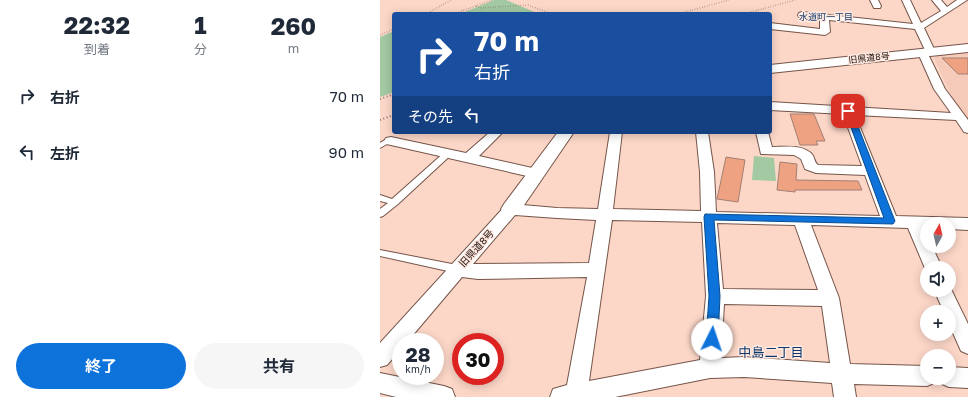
<!DOCTYPE html>
<html lang="ja">
<head>
<meta charset="utf-8">
<style>
	body { margin:0; font-family:"Golos Text","Noto Sans JP",sans-serif; background:#f6f6f7; color:#1f2937; height:100vh; display:flex; flex-direction:column; font-size:15px; white-space:nowrap }
	* { box-sizing:border-box; margin:0 }
	p { font-size:13px; color:#747a83 }
	.icon { flex:none; width:22px; height:22px; fill:none; stroke:currentColor; stroke-width:2; stroke-linecap:round; stroke-linejoin:round }
	.map { position:relative; flex:1; overflow:hidden }
	.side { display:flex; flex-direction:column; background:#fff; width:380px }
	.side>* { flex:none }
	.hud { position:absolute; left:12px; top:12px; width:380px; height:122px; border-radius:4px; box-shadow:0 2px 10px #0003; background:#1a4fa0; color:#fff; overflow:hidden }
	.needle { width:26px; rotate:8deg }
	.fabs { position:absolute; left:540px; top:217px; display:grid; gap:8px }
	.fabs a { display:grid; place-items:center; width:36px; height:36px; border-radius:50%; background:#fff; box-shadow:0 2px 10px #0003; font-size:20px }
	.speed { position:absolute; left:12px; top:333px; display:flex; gap:8px; font-size:20px; font-weight:700; text-align:center }
	.speed>* { display:grid; place-content:center; width:52px; height:52px; border-radius:50%; background:#fff; box-shadow:0 2px 10px #0003; line-height:1 }
	.speed small { font-size:10px; font-weight:400 }
	.speed .limit { border:6px solid #d22; background:#fff; color:#111 }
	.pin { position:absolute; display:grid; place-items:center; width:34px; height:34px; color:#fff; margin:-17px; border-radius:8px; box-shadow:0 2px 6px #0006 }
	.me { position:absolute; width:44px; margin:-22px; rotate:4deg; stroke-linejoin:round; filter:drop-shadow(0 0 3px #0008) }
	.turn { display:flex; align-items:center; gap:14px; height:84px; padding:0 16px; font-size:18px }
	.turn .icon { width:52px; height:52px; stroke-width:2.5 }
	.turn b { display:block; font-size:28px; line-height:34px }
	.then { display:flex; align-items:center; height:38px; padding:0 16px; background:#0003; gap:8px; font-size:15px }
	.eta { display:flex; justify-content:space-evenly; align-items:center; height:68px; text-align:center }
	.eta b { font-size:24px; font-weight:700; line-height:28px }
	.action { display:flex; gap:8px; margin-top:auto; padding:8px 16px }
	.action a { flex:1; height:46px; border-radius:24px; background:#0d73db; color:#fff; font-size:16px; font-weight:700; line-height:46px; text-align:center }
	.action a+a { background:#f6f6f7; color:#1f2937 }
	ul { padding:0; list-style:none }
	li { display:flex; align-items:center; gap:12px; height:56px; padding:0 16px }
	li div { flex:1 }
	li b { display:block; font-size:15px }
	li em { font-style:normal }
	main { display:flex; flex:1; min-height:0 }
	.map>svg:first-child { display:block }
	.built { fill:#f6cab8 }
	.green { fill:#a2c9a1 }
	.building { fill:#efa282; stroke:#a28073 }
	.lines { fill:none; stroke-linecap:round; stroke-linejoin:round }
	.service-casing { stroke:#755549; stroke-width:2 }
	.minor-casing { stroke:#755549; stroke-width:2 }
	.tertiary-casing { stroke:#755549; stroke-width:2 }
	.path-far1 { stroke:#90776d; stroke-width:1.5; stroke-dasharray:0.5 2; stroke-linecap:butt }
	.path { stroke:#90776d; stroke-width:2; stroke-dasharray:1 2.5; stroke-linecap:butt }
	.service { fill:#fff; fill-rule:evenodd }
	.minor { fill:#fff; fill-rule:evenodd }
	.tertiary { fill:#fff; fill-rule:evenodd }
	.route { fill:#0d73db; stroke:#084b8e }
	.labels { text-anchor:middle; stroke-width:3; stroke-linejoin:round; paint-order:stroke }
	.far-neighbourhood-label { font-size:9px; fill:#0d396c; stroke:#ffe8df }
	.far-street-label { font-size:9px; fill:#1d110c; stroke:#ffe8df }
	.street-label { font-size:10px; fill:#1d110c; stroke:#ffe8df }
	.near-neighbourhood-label { font-size:13px; fill:#0d396c; stroke:#ffe8df }
</style>
</head>
<body>
<main>
<section class="side">
<div class="eta">
<div><b>22:32</b><p>到着</p></div>
<div><b>1</b><p>分</p></div>
<div><b>260</b><p>m</p></div>
</div>
<ul>
<li><svg class="icon" aria-label="right" viewBox="0 0 24 24"><path d="M7 20v-9h11M14 6l5 5-5 5"/></svg><div><b>右折</b></div><em>70 m</em></li>
<li><svg class="icon" aria-label="left" viewBox="0 0 24 24"><path d="M17 20v-9H6M10 6l-5 5 5 5"/></svg><div><b>左折</b></div><em>90 m</em></li>
</ul>
<div class="action"><a>終了</a><a>共有</a></div>
</section>
<div class="map">
<svg width="588" height="397" viewBox="0 0 588 397">
	<rect width="100%" height="100%" fill="#fcd7c8"/>
	<path class="built" d="M588,52V121L575,104L554,58L558,54Z"/>
	<path class="green" d="M114,0H126L159,14H80Z
		M14,31V92L0,97V37Z
		M374,156L394,158L396,181L372,180Z"/>
	<path class="building" d="M562,58H588V74H578Z
		M410,114H434L445,141H436L438,145H420Z
		M346,157L365,160L358,202L337,199Z
		M400,162L417,164L416,180L478,181L482,190H415V192L397,190Z"/>
	<g class="lines">
		<g class="service-casing">
			<path id="service" d="M11,139L14,141L13,142L7,144L0,148V143L3,141Z
				M66,151H72L73,153L18,204L3,216L0,217V209L8,203L0,201V195L12,199Z
				M0,250L77,265L80,266L82,269L80,272L77,273L0,256Z"/>
		</g>
		<g class="minor-casing">
			<path id="minor" d="M490,0H498L501,6L500,8H494Z
				M522,0H530L541,23L561,11L552,0H561L567,7L577,0H587L544,28L555,51L554,53L548,54L565,89L588,120V133L584,132L576,120L475,115L516,216L588,218V230L569,229V224H547V229H544L547,235V246H552L562,268H547V273L528,228L431,225L459,298L470,364L547,366V378H557L554,383L547,386L474,384L476,397H454L452,383L364,377L330,378L235,397H170L173,389L187,385L207,277L98,279L82,277L27,342H21V349L7,365L0,367V343L126,205L131,204L177,208L218,209L230,132H242L233,209L321,211L320,172L316,132H328L334,172L336,212L500,216L485,175L436,173L425,169L421,159L414,155L381,154L376,132H388L392,147C405,147 421,144 432,154C435,158 434,162 438,165L482,166L463,114L390,110V102L571,113L554,89L538,53L539,51L545,50L535,29L449,20L450,32L445,35L390,29V23L440,29V19L419,17L418,15L419,13L422,12L533,24ZM135,215L177,218L216,220L209,263L93,264ZM232,220L322,222L326,296L320,360L209,381ZM337,223L415,225L438,290L343,289ZM344,304L442,306L450,363L364,357L341,358Z
				M110,132H123L99,156L161,170L163,173L161,176L156,178L11,145L6,144L4,141L6,138L11,137L86,153Z
				M569,285L588,324V354L581,351L569,324V312H564L554,290H569Z
				M569,367L588,368V388L569,387L562,384L559,378H569Z
				M0,373L64,386L72,389L75,397H16L0,393Z"/>
		</g>
		<g class="tertiary-casing">
			<path id="tertiary" d="M588,44V52L390,73V65Z
				M178,132H194L138,214L131,216L124,214L121,209L124,204Z"/>
		</g>
		<path class="path-far1" d="M96,6L100,8L148,5L172,14
			M46,14L71,0
			M74,14L112,0
			M298,14L349,0
			M364,14L415,0
			M0,35L14,29"/>
		<path class="path" d="M0,99L14,94
			M0,120L14,115"/>
		<use href="#service" class="service"/>
		<use href="#minor" class="minor"/>
		<use href="#tertiary" class="tertiary"/>
	</g>
	<path class="route" d="M466,109H471L472,111L515,221L513,224L334,220L340,296L338,339L336,343L332,345L327,343L326,339L329,296L324,217L325,214L504,218L465,111Z"/>
	<g class="labels">
		<g class="far-neighbourhood-label">
			<text x="446" y="20">水道町一丁目</text>
		</g>
		<g class="far-street-label">
			<text transform="translate(489 58) rotate(-6)" y="3">旧県道8号</text>
		</g>
		<g class="street-label">
			<text transform="translate(96 248) rotate(-48)" y="4">旧県道8号</text>
		</g>
		<g class="near-neighbourhood-label">
			<text x="391" y="357">中島二丁目</text>
		</g>
	</g>
</svg>
<div class="fabs">
<a><svg class="needle" viewBox="-14 -14 28 28"><path d="M0-13l5 13h-10z" fill="#e53935"/><path d="M0 13l5-13h-10z" fill="#747a83"/></svg></a>
<a><svg class="icon" aria-label="sound" viewBox="0 0 24 24"><path d="M4 9h4l5-4v14l-5-4H4zM17 9q2 3 0 6"/></svg></a>
<a>+</a>
<a>−</a>
</div>
<div class="speed"><div>28<small>km/h</small></div><div class="limit">30</div></div>
<div class="pin" style="left:468px;top:111px;background:#d93025"><svg class="icon" aria-label="arrive" viewBox="0 0 24 24"><path d="M6 21V4h12l-3 4 3 4H6"/></svg></div>
<svg class="me" style="left:332px;top:339px" viewBox="-20 -20 40 40"><circle r="19" fill="#fff"/><path d="M0-13L10 11 0 6-10 11z" fill="#0d73db"/></svg>
<div class="hud">
<div class="turn"><svg class="icon" aria-label="right" viewBox="0 0 24 24"><path d="M7 20v-9h11M14 6l5 5-5 5"/></svg><div><b>70 m</b>右折</div></div>
<div class="then">その先<svg class="icon" aria-label="left" viewBox="0 0 24 24"><path d="M17 20v-9H6M10 6l-5 5 5 5"/></svg></div>
</div>
</div>
</main>
</body>
</html>
